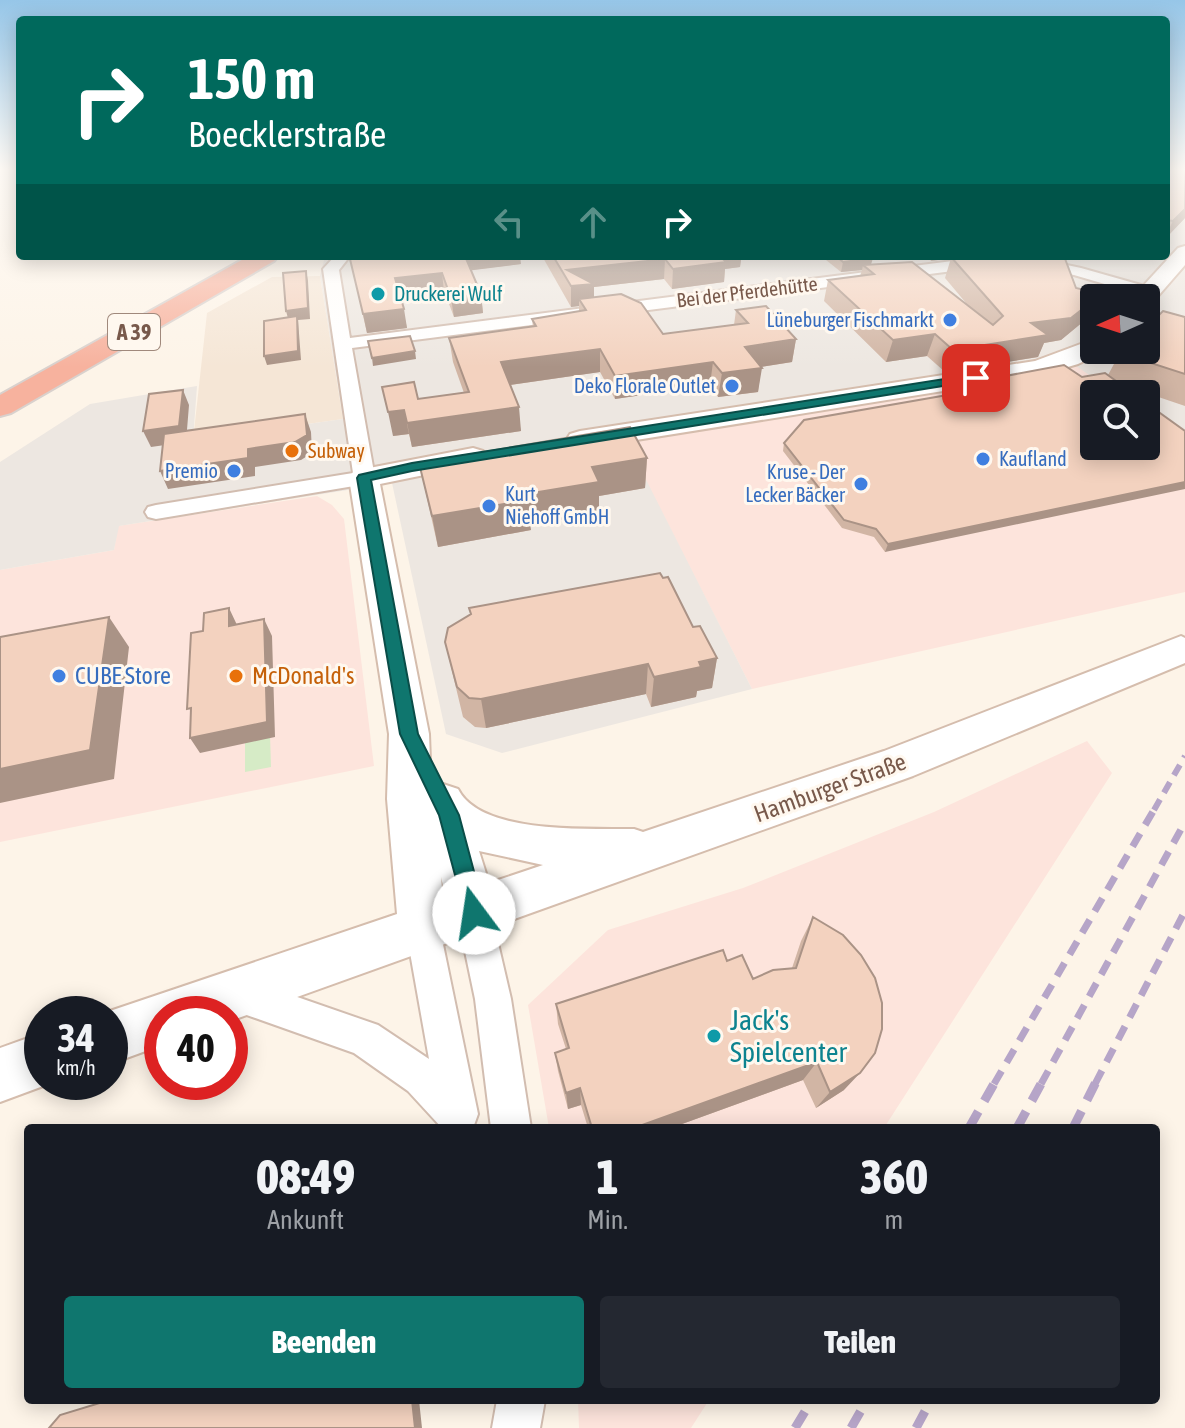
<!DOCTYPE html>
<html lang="de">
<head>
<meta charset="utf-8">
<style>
	body { margin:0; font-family:"Asap Condensed",sans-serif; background:#242831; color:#f1f3f6; height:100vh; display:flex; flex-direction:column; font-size:30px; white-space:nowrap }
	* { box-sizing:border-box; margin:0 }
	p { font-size:26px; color:#9ea1a6 }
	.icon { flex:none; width:44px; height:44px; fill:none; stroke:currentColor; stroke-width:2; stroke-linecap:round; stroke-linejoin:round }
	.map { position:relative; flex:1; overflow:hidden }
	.drawer { position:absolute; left:24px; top:1124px; width:1136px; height:280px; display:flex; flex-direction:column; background:#171b24; border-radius:8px; box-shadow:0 4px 20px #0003 }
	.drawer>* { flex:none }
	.banner { position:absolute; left:16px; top:16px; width:1154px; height:244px; border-radius:8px; box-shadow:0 4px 20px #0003; background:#00695c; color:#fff; overflow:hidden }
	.needle { width:52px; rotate:267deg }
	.controls { position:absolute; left:1080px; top:284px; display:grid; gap:16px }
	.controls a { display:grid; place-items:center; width:80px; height:80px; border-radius:8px; background:#171b24; box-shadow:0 4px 20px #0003; font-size:40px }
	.speed { position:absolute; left:24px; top:996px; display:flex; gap:16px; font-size:40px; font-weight:700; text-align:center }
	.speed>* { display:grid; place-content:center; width:104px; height:104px; border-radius:50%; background:#171b24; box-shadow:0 4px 20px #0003; line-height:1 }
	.speed small { font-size:20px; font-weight:400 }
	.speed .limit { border:12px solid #d22; background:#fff; color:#111 }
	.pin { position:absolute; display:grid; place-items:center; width:68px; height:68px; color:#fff; margin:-34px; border-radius:16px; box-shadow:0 4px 12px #0006 }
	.me { position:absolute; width:88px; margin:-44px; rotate:346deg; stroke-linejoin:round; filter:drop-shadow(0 0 6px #0008) }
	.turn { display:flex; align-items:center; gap:28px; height:168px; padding:0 40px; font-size:36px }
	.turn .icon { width:104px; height:104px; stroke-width:2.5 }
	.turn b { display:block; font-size:56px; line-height:68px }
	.lanes { display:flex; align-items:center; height:76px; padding:0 40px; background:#0003; justify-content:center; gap:40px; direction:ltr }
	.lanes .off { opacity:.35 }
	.eta { display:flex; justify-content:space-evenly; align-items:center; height:136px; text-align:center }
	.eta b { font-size:48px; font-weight:800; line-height:56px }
	.action { display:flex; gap:16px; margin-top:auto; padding:16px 40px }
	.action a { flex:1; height:92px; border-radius:8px; background:#0f766e; color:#fff; font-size:32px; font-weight:800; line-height:92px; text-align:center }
	.action a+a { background:#242831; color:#f1f3f6 }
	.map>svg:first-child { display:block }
	.residential { fill:#f5e6d6 }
	.commercial { fill:#fde4dc }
	.industrial { fill:#ede7e1; fill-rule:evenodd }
	.green { fill:#d6ebc6 }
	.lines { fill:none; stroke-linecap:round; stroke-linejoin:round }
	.street-casing { stroke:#d2bdb0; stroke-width:4 }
	.secondary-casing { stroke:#d5bdad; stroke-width:4 }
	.highway-casing { stroke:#d9d1cd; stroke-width:4 }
	.street { fill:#fff; fill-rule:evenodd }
	.secondary { fill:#fff; fill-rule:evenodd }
	.highway { fill:#f7b29e; fill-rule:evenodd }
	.rail-far2 { stroke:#b6a5c8; stroke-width:6; stroke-dasharray:12 8; stroke-linecap:butt }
	.rail-far1 { stroke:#b6a5c8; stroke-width:7; stroke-dasharray:15 10; stroke-linecap:butt }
	.rail { stroke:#b6a5c8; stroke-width:9; stroke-dasharray:19 12; stroke-linecap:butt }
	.wall { fill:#d1b5a4 }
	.shaded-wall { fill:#aa9386 }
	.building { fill:#f3d2bf; stroke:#aa9386; stroke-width:2 }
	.route { fill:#0f766e; stroke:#0a4d48; stroke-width:2 }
	.culture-dot { fill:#0f9aa8; stroke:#fff8ef; stroke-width:3 }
	.shop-dot { fill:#3f7fe0; stroke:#fff8ef; stroke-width:3 }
	.food-dot { fill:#e8710a; stroke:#fff8ef; stroke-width:3 }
	.labels { text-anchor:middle; stroke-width:6; stroke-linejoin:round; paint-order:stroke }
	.far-street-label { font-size:20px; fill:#78594b; stroke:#fff8ef }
	.far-culture-label { font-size:20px; fill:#0d838f; stroke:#fff8ef; text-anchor:start }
	.far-shop-label { font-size:20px; fill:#366cbe; stroke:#fff8ef; text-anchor:end }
	.far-food-label { font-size:20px; fill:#c56008; stroke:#fff8ef; text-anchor:start }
	.shield { fill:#fff8ef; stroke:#a0897c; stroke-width:2 }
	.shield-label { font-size:22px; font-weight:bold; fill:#78594b }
	.shop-label { font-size:24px; fill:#366cbe; stroke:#fff8ef; text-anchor:start }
	.food-label { font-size:24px; fill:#c56008; stroke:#fff8ef; text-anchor:start }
	.street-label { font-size:24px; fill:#78594b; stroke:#fff8ef }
	.near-culture-label { font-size:28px; fill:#0d838f; stroke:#fff8ef; text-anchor:start }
</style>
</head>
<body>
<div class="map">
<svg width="1185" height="1428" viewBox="0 0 1185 1428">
	<rect width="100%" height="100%" fill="#fdf4e8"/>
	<path class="residential" d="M320,276L343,419L193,440L207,313L272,277Z"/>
	<path class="commercial" d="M1076,365L1116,394H1094V446L1185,443V592L752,689L625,440Z
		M317,496L332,505L344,519L374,766L0,842V570L114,550L118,526Z
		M1087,741L1112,773L884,1128H549L528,1005L608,930L743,888L934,812Z
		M578,1400H709L691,1428H579Z"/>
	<path class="industrial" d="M1166,167H1185V443L1146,415V394H1116L1075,365L626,440L752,689L502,753L446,734L392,483L119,526L114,550L0,570V462L90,404L197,386L193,440L343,419L320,276L325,256H1166ZM1094,298H1146V350H1094Z"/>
	<path class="green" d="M270,735L271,767L245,772V740Z"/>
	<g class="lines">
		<g class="street-casing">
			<path id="street" d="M335,256H350L339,270L350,338L984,257L992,262L984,267L352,348L375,478L372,483L156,519L148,517L145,512L148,507L156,505L353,473L323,269Z
				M1034,258L1081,268L1155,289L1157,292L1149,297L1074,275L1029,266L1026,263Z
				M474,897L486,902L491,913L511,999L531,1128H491L475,999L457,913L462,902Z
				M423,914L435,919L440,930L478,1114L473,1128H442L408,1091L354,1053L224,1007L219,994L224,981L237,976L378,1025L429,1059L406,930L411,919Z
				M497,1400H545L540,1428H492Z"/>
		</g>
		<g class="secondary-casing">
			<path id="secondary" d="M1185,246V265L1152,303L1146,304V298H1132L1178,248Z
				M1094,339V350H1104L1103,352L1078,364L1037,376L580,449L570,446L566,440L570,434L580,431L1035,361Z
				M473,448L483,451L488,457L483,463L380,484L429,734L431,788L443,784L458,789C481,835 589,828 634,829L643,832L884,751L1181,636L1185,638V663L913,776L230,1021V1014H162V1045L110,1064V1014H101L397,914L387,799L389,734L349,478L353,472L364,469ZM479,851L543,865L489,883ZM441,877L446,898L443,899Z
				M42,1033V1082H54L0,1102V1048Z"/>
		</g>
		<g class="highway-casing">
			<path id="highway" d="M249,256H278L274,261L11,413L0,416V395Z"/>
		</g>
		<use href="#street" class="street"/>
		<use href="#secondary" class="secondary"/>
		<use href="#highway" class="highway"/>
		<path class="rail-far2" d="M1154,810L1185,756"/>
		<path class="rail-far1" d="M994,1084L1155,808
			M1041,1084L1185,822
			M1095,1084L1185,911"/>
		<path class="rail" d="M969,1128L995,1082
			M1017,1128L1042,1082
			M1073,1128L1096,1082
			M795,1428L812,1400
			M851,1428L867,1400
			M916,1428L931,1400"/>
	</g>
	<path class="wall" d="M1166,167H1185V218L1166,238Z
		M542,256H754V258L741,260L740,267L725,269L724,282L672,289L664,279L594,287V297L663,334L734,325L736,310L796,339L792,362L761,367L758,392L718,397L710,385L615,399L600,372L510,385L521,431L412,447L409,434L393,436L418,399L464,393L453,362L449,338L533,327L532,319L579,311V306L571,307Z
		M821,256H871V265L966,303L945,278L951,258L931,261L927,256H1064L1076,288L1101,294L1099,298H1094L1090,316L1061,340L1044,343L1038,357L945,372L927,356L886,362L824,301L828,280L860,276L862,270L841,272Z
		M350,259L521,264L471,270L481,294L483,313L454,317L444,291L400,297L407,328L367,333Z
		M1185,317V406L1120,384L885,552L874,537L842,528L783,451L784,443L948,394L950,390L967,387L968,383L1108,375L1120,353Z
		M647,458L645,488L599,496V513L530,525L531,530L438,547L419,463Z
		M693,627L717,658L712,688L697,691L696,697L651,707L646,694L486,728L475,727L463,717L445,642Z
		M813,917L844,1090L816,1108L803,1080L671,1128H588L581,1105L568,1109L558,1071L555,1053L566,1049L558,1024L556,1004L727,961L753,979L792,968L801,941Z"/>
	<path class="shaded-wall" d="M1185,209V218L1166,238V235L1173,221Z
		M464,256H520L521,264L466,271Z
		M714,256H754V258L741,260L740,267L725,269L724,282L672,289L673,269Z
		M932,256H955L954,258L931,261Z
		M873,258L870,268L863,265L862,270L841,272L843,262Z
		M665,259L664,279L594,287V304L579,299V306L571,307V286L567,270Z
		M306,271L308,281L310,319L298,320L301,360L267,365L264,356L289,322L286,311Z
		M442,273L444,291L398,297L395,278Z
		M481,294L483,313L454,317L451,298Z
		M1094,300V308L1090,316L1061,340L1044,343L1038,357L945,372L953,350L1031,323Z
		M404,309L407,328L367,333L363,314Z
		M935,334L927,356L886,362L893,340Z
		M796,339L792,362L741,370L745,347Z
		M600,349V372L503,386L501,362Z
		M415,351L416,359L373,366L372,358Z
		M713,362L710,385L615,399V376Z
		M762,368L758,392L718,397L722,373Z
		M183,390L189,405L186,442L151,447L143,431Z
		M519,407L521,431L412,447L407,423Z
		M404,410L409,434L393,436L388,412Z
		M305,414L311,432L312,453L301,460L255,467V476L168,489L160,471Z
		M647,458L645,488L599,496V513L530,525L531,530L438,547L432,516L526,494L592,467Z
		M1185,482V489L885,552L888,544Z
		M229,608L237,625L229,626Z
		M109,617L129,647L114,779L0,803V769Z
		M264,619L272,636L275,737L200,753L190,738Z
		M717,658L712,688L697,691L696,697L651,707L654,677L699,662Z
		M648,664L646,694L486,728L481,699Z
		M817,1062L803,1080L671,1128H634Z
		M860,1073L844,1090L816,1108L830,1092Z
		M580,1088L581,1105L568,1109L566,1093Z
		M412,1400H419L422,1428H415Z"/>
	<path class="building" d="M1166,167H1185V209L1173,221L1166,220Z
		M371,256H465L481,294L451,298L442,273L395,278L404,309L363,314L350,259Z
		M553,256H720L726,262L673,269L665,259L567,270L594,284L571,286Z
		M836,256H871L873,258L843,262Z
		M959,256H1064L1076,288L1101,294L1096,298H1094V300L1071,318L1031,323L1048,335L953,350L935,334L893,340L828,280L874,274L863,265L912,262L993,325L1003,316L951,257Z
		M306,271L308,308L286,311L283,273Z
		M621,294L641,303L663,334L748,323L736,310L766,306L796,339L745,347L762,368L722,373L713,362L615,376L600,349L501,362L519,407L407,423L404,410L388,412L382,387L414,382L418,399L469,392L449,338L536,326L532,319L586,310L579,299Z
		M1163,311L1185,317V374L1120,353L1123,350H1146V328Z
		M297,316L298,351L264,356V321Z
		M410,336L415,351L372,358L368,341Z
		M1064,365L1082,377L1105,373L1134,394H1094V446H1146V403L1185,431V482L888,544L876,529L844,520L784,443L804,420L953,394L950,390L972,386L968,383Z
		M183,390L179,426L143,431L149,394Z
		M305,414L307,435L295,442L248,449V458L160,471L164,434Z
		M630,427L647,458L592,467L599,482L526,494L528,500L432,516L419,463Z
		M660,573L663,578L668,577L693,627L700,626L717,658L699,662L701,667L654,677L648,664L481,699L469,698L457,687L445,642L448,628L471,614L469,608Z
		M229,608V626L264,619L267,722L190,738L191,708L187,709L191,633L203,631L204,613Z
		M109,617L90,750L0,769V637Z
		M813,917L843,935L861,955L875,978L882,1003V1029L875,1053L860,1073L830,1092L817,1062L634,1128H592L580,1088L566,1093L555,1053L569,1048L556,1004L723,950L727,961L742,955L753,979L773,970L796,968Z
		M103,1400H412L415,1428H49L60,1415L103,1402Z"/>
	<linearGradient id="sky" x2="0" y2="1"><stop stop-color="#96c6e8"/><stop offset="0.46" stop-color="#fefaf5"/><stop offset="1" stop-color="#fefaf5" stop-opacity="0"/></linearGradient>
	<rect width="1185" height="367" fill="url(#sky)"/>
	<path class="route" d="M976,374L982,378L980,380L412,471L371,480L418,734L459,815L485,913L482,920L474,923L467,920L439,815L400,734L357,478L359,475L412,463Z"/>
	<g class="culture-dot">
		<circle cx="378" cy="294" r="8"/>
		<circle cx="714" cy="1036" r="8"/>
	</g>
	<g class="shop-dot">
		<circle cx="950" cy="320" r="8"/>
		<circle cx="732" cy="386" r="8"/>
		<circle cx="983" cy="459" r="8"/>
		<circle cx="234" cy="471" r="8"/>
		<circle cx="861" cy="484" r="8"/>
		<circle cx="489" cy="506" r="8"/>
		<circle cx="59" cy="676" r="8"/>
	</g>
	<g class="food-dot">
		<circle cx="292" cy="451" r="8"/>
		<circle cx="236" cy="676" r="8"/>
	</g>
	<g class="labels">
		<g class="far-street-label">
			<text transform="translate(747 292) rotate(-7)" y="7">Bei der Pferdehütte</text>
		</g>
		<g class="far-culture-label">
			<text x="394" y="301">Druckerei Wulf</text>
		</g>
		<g class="far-shop-label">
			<text x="934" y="327">Lüneburger Fischmarkt</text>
			<text x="716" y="393">Deko Florale Outlet</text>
			<text x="999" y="466" text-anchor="start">Kaufland</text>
			<text x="218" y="478">Premio</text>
			<text x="845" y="479">Kruse - Der<tspan x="845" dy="23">Lecker Bäcker</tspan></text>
			<text x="505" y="501" text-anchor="start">Kurt<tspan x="505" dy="23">Niehoff GmbH</tspan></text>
		</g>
		<g class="far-food-label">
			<text x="308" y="458">Subway</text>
		</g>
		<rect class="shield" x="108" y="314" width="52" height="36" rx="6"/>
		<g class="shield-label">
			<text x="134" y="340">A 39</text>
		</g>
		<g class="shop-label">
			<text x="75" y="684">CUBE Store</text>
		</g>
		<g class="food-label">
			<text x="252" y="684">McDonald's</text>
		</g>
		<g class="street-label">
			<text transform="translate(830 788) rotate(-20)" y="8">Hamburger Straße</text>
		</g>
		<g class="near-culture-label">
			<text x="730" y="1030">Jack's<tspan x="730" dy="32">Spielcenter</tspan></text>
		</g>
	</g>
</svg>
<div class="controls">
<a><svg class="needle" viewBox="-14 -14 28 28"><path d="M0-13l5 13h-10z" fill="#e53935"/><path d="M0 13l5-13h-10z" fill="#9ea1a6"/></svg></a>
<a><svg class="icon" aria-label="search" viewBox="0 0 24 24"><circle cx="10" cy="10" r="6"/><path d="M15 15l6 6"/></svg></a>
</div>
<div class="speed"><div>34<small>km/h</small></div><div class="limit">40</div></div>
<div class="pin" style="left:976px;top:378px;background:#d93025"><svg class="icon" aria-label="arrive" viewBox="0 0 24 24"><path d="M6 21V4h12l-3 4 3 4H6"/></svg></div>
<svg class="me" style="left:474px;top:913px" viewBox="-20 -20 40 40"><circle r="19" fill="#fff"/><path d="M0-13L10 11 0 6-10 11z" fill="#0f766e"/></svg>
<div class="banner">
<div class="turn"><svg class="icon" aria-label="right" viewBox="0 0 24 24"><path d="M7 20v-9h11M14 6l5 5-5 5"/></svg><div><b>150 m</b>Boecklerstraße</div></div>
<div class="lanes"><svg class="icon off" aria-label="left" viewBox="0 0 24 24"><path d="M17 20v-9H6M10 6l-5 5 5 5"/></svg><svg class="icon off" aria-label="ahead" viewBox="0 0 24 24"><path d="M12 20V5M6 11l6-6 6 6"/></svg><svg class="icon" aria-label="right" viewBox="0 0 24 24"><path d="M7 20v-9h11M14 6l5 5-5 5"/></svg></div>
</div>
<section class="drawer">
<div class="eta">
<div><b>08:49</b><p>Ankunft</p></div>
<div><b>1</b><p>Min.</p></div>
<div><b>360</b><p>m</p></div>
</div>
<div class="action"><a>Beenden</a><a>Teilen</a></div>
</section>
</div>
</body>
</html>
